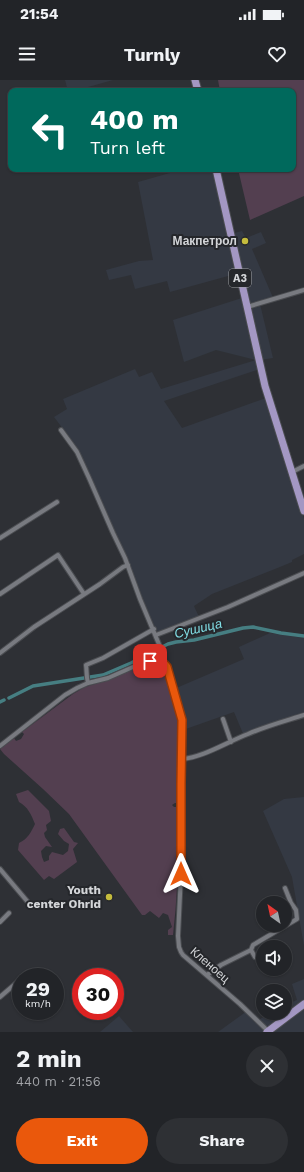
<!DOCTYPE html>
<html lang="en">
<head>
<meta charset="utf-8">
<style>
	body { margin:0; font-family:"Work Sans",sans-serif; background:#2e3034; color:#f1f3f6; height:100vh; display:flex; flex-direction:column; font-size:15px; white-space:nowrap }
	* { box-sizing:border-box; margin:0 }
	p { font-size:13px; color:#a2a4a8 }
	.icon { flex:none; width:22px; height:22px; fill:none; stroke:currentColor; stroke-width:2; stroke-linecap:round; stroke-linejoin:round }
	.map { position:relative; height:952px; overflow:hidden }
	.sheet { display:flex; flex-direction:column; background:#222428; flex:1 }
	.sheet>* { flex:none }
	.top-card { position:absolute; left:8px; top:8px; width:288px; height:84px; border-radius:8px; box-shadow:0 1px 3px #0004,0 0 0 1px #3f4145; background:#00695c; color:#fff; overflow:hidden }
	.needle { width:26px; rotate:327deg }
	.controls { position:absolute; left:256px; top:816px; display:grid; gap:8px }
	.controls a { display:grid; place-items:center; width:36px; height:36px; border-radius:50%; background:#222428; box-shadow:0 1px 3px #0004,0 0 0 1px #3f4145; font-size:20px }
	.speed { position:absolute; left:12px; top:888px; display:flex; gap:8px; font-size:20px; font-weight:700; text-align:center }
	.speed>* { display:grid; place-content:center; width:52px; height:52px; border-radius:50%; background:#222428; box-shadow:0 1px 3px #0004,0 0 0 1px #3f4145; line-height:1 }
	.speed small { font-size:10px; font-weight:400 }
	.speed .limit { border:6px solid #d22; background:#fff; color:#111 }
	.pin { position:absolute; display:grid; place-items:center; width:34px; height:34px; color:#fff; margin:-17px; border-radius:8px; box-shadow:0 2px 6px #0006 }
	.me { position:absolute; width:44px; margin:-22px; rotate:0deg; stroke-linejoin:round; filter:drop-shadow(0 0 3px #0008) }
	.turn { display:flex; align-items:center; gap:14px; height:84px; padding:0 16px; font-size:18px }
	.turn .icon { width:52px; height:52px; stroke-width:2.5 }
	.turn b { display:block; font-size:28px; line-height:34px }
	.round { display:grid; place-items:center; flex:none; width:42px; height:42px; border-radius:21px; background:#2e3034 }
	.head { display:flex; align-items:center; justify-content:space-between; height:68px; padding:0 16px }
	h1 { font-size:24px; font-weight:700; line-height:30px }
	.action { display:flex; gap:8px; margin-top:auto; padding:8px 16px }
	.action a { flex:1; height:46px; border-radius:24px; background:#ea580c; color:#fff; font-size:16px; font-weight:700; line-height:46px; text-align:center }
	.action a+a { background:#2e3034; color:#f1f3f6 }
	.status { display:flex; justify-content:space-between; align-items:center; height:28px; padding:0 20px; background:#222428; direction:ltr }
	.status svg { height:11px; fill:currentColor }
	header { display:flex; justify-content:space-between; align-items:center; height:52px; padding:0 16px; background:#222428; font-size:18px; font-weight:700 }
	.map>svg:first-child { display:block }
	.built { fill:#343943 }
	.green { fill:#533f50 }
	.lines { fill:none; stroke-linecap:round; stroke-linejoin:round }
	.canal { stroke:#467e82; stroke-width:3.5 }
	.street-casing { stroke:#4b4d51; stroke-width:6 }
	.primary-casing { stroke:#4b4d51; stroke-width:9 }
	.street { stroke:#787a80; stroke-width:4 }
	.primary { stroke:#a397c3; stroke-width:7 }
	.route-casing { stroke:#983908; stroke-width:10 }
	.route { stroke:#ea580c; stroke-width:7 }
	.poi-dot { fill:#c5bc3d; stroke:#25272b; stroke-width:1.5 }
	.labels { text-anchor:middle; stroke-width:4; stroke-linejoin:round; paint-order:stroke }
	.shield { fill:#25272b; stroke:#9fa1a4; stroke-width:1 }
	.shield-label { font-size:11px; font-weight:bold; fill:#d3d5d8 }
	.poi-label { font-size:12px; font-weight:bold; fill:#d3d5d8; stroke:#25272b; text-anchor:end }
	.street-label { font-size:12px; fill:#d3d5d8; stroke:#25272b }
	.water-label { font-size:13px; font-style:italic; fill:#81dee5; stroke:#25272b }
</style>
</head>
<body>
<div class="status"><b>21:54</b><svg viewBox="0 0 49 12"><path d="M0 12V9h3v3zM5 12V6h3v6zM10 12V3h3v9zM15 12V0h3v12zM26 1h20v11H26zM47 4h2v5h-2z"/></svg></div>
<header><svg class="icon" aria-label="menu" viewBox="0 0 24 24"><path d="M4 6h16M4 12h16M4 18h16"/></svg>Turnly<svg class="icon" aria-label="heart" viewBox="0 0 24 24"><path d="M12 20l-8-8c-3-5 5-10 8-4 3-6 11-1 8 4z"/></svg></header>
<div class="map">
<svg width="304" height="952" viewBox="0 0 304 952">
	<rect width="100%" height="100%" fill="#2e3035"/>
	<path class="built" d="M65,0H113L74,11H68Z
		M184,89H216L230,154L242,151L246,158L261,152L266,163L252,169L274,220L260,224L273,278L260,280V289L164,321L182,348L266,318L304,439V474L292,480V482L275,489L212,514L194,526L199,537L157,552L82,377L70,358L54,337L67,329L63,319L135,289L139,297L152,292L161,309L256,280L216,270L184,282L173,240L245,217L239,193L170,212L167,201L135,209L131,195L109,200L106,190L139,181L153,180L138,102Z
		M270,553L304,558V635L244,656L234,632L183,650L174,609L244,579L239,567Z
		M304,717V866L292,797L263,731L284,719Z
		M304,899V952H218L247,931L258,941L268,933H285V925L297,920L292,904Z
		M119,936L133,952H100Z"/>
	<path class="green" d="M218,0H304V116L250,140L238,89H293V11H220Z
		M155,582L160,584L165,590L179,638L180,653L179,723H175L172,725L174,727H178C179,770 178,813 173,855H168V850L172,847L168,835L163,833L159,838L150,831L145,835H142L69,734L43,709L4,674L0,669L14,658L16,661L21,659L24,654L22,652L73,614L85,607L95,604L145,584Z
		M28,710L49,731L51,741L46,745L47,750L44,753L45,757L52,767L46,766L41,771L42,777L44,782L49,780V776L52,772L63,775L68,771L69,764L64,761L58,754L60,749L64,748L74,762L78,763L73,769L77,782L54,799L49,796L44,800L18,770L19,763C28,759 31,752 35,744C31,734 28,727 19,722L16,714Z"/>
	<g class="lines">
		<path class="canal" d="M9,618L33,606L103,595L131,583L158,569L168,564L176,562L194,560L243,548L253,547L281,553L304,556
			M0,622L4,620"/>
		<g class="street-casing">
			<path id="street" d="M247,227L304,210
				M61,350L77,372L89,398L113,453L125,478L140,519L161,569L162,573L160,580
				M292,392L304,386
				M0,458L57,422
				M0,514L58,475L84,514
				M156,555L228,527L304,493
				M0,573L34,547L100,504L123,487L128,485
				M160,580L164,583L167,587L182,640L181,704V794L178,856L179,867L181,872L183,875L240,924L269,952
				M88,603C86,596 87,591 86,585L103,578L154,549
				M223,639L231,662
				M0,666L65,615L77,608L88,603L108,598L142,583L155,580H160
				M182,679C204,677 227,662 248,654C266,646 285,641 304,635
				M0,789L27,821
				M0,842L9,833
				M255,877L251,870L253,865L297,839L296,830L291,823L285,808
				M207,895L221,885L251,870
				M23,897L27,893
				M0,917L21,899"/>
		</g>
		<g class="primary-casing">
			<path id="primary" d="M195,0L198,11
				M216,89L265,306L304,431
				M267,952L304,924"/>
		</g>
		<use href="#street" class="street"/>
		<use href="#primary" class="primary"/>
	</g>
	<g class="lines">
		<g class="route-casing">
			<path id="route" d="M150,581C158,579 162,580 167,587L182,640L181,704V794"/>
		</g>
		<use href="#route" class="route"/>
	</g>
	<g class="poi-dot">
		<circle cx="245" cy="161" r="4"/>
		<circle cx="109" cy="817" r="4"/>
	</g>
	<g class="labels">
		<rect class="shield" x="229" y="189" width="22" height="18" rx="3"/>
		<g class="shield-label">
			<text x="240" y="202">A3</text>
		</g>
		<g class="poi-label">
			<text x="237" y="165">Макпетрол</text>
			<text x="101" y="814">Youth<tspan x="101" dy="14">center Ohrid</tspan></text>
		</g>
		<g class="street-label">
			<text transform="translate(210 885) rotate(41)" y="4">Кленоец</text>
		</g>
		<g class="water-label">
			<text transform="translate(198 548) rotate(-13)" y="5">Сушица</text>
		</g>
	</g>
</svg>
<div class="controls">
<a><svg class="needle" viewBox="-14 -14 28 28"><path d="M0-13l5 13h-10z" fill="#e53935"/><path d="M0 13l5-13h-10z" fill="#a2a4a8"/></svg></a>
<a><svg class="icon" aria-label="sound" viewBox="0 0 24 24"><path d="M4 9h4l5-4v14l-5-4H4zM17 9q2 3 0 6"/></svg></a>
<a><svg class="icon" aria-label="layers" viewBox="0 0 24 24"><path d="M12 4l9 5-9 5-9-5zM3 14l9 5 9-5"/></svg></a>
</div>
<div class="speed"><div>29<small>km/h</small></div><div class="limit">30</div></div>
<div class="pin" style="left:150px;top:581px;background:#d93025"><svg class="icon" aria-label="arrive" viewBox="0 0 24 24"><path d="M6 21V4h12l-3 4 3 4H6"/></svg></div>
<svg class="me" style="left:181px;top:794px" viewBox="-20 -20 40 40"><path d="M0-17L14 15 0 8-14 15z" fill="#ea580c" stroke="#fff" stroke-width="4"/></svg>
<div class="top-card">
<div class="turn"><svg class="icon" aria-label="left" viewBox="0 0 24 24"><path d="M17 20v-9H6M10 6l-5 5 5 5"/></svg><div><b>400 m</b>Turn left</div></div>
</div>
</div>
<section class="sheet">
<div class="head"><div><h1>2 min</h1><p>440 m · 21:56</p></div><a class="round"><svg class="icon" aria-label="close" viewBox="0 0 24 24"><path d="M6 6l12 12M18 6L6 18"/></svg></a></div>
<div class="action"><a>Exit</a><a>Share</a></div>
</section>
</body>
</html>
